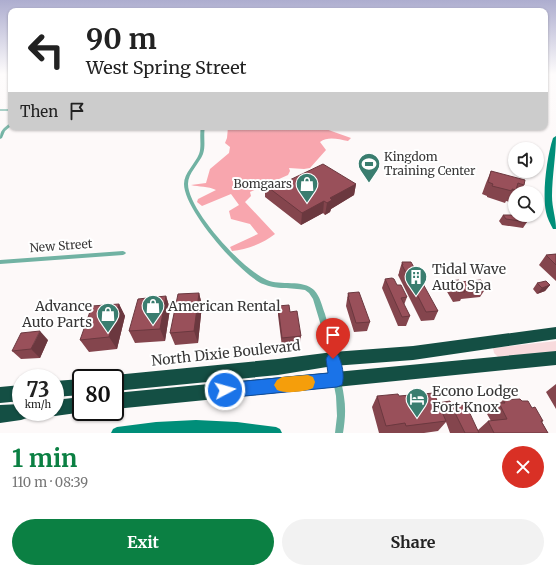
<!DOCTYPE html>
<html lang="en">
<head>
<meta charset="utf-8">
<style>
	body { margin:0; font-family:Merriweather,serif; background:#f2f2f2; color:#222; height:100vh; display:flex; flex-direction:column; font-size:15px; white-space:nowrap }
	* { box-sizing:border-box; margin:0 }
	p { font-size:13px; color:#767676 }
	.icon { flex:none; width:22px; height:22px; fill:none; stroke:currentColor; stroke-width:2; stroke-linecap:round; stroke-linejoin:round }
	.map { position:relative; height:433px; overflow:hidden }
	.panel { display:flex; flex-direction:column; background:#fff; flex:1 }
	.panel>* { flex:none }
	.banner { position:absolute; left:8px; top:8px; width:540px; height:122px; border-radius:8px; box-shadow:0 1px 3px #0004; background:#fff; color:#222; overflow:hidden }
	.controls { position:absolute; left:508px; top:142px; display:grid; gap:8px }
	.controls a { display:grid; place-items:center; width:36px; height:36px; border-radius:50%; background:#fff; box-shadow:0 1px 3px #0004; font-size:20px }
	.speed { position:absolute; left:12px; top:369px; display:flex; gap:8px; font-size:20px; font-weight:700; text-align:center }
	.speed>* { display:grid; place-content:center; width:52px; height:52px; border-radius:50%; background:#fff; box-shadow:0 1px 3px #0004; line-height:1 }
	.speed small { font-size:10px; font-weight:400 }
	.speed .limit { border:2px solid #111; border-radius:6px; background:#fff; color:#111 }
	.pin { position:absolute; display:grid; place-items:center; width:34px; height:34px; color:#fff; margin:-41px -17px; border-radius:50% 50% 50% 0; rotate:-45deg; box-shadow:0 0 4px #0007 }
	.pin .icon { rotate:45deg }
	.me { position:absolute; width:44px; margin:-22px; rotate:84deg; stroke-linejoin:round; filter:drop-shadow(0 0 3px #0008) }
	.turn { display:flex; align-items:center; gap:14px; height:84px; padding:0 12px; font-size:18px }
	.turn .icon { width:52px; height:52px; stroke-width:2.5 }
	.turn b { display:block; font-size:28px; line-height:34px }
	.then { display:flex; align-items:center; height:38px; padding:0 12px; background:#0003; gap:8px; font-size:15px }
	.round { display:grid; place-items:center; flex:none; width:42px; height:42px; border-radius:21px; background:#f2f2f2 }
	.headline { display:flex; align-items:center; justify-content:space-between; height:68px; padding:0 12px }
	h1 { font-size:24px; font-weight:700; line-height:30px; color:#0b8043 }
	.primary-button { display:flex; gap:8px; margin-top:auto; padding:8px 12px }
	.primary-button a { flex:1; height:46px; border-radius:24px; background:#0b8043; color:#fff; font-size:16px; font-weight:700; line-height:46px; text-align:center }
	.primary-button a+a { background:#f2f2f2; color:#222 }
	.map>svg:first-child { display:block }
	.green { fill:#f8dbdd }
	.forest { fill:#f8a6ae }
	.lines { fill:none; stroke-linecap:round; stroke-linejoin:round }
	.street { fill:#71b2a3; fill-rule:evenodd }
	.secondary { fill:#008e79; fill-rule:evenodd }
	.highway { fill:#144f44; fill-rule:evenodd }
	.wall { fill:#84454d }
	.shaded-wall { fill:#6b383f }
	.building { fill:#99505a; stroke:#6b383f }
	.route { fill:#1a73e8; stroke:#114b97 }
	.slow { fill:#f59e0b }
	.labels { text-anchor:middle; stroke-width:4; stroke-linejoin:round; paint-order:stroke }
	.poi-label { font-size:12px; fill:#383737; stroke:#fff; text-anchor:start }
	.street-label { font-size:12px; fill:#383737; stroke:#fff }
	.near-poi-label { font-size:14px; fill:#383737; stroke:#fff; text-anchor:start }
	.near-street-label { font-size:14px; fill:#383737; stroke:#fff }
</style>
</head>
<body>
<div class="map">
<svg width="556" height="433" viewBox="0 0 556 433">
	<rect width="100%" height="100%" fill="#fdf9f9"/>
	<path class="green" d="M556,341V352L498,357L494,353L493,348Z"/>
	<path class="forest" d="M228,127H320L351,138L348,141C338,139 328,136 320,142L326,150L310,168L304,169L289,168L290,171L288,175L250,192L251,196L245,202L275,234C264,243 246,250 232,251L230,247L258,234L250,224L231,219L229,211L239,205L231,194L202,206L197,202L198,199L216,190C208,186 199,187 191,185L206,183L210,169L229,153L230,147L225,143L227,138Z"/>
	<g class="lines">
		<path class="street" d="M0,109H11V111H0Z
			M10,123H11V126L5,131L2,138L0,139C0,130 3,129 10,123Z
			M201,127H205C203,136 206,145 203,154C199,164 188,173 188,184C188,210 243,270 267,280C280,286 303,279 314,290C320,296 322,306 325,314C327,323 331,332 333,340C335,351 337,362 339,373C341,381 343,389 344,397C346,409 345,421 343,433H335L337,416L336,396L325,339L313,299L309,293L305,290C291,287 276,290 263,284C240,274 184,210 184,184C184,173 195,164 199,154C202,146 199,136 201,127Z
			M123,251L125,252L126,253L125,254L123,255L0,264V260Z"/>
		<path class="secondary" d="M556,136C556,156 552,176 552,196C552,208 556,218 556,229H553C550,223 547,218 546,212C542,193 547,156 553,138Z
			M196,420L237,422L276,427L280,429L282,433H111L113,429L117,427L156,422Z"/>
		<path class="highway" d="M556,327V339L413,360L333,366L278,375L115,391V378H109L115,375L278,359L333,352L413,346Z
			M556,351V365L115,409V393Z
			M81,379V395L55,397V381Z
			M21,385V401L0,403V387Z
			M81,397V412H84L55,416L49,414L48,412H55V400Z
			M21,404V412H29L27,418L21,420L0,423V405Z"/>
	</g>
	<path class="wall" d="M491,171L524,185L519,193H515V196L513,195L510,202L506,201L505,203L487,197V196L482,194L486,183Z
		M356,184L354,195L331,209L330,212L325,215L323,213L301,225L265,197V185L275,187Z
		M503,215L527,222L523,228L502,225L499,221Z
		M556,254V281L539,265L546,255Z
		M402,262L438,311L434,320L421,321L398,275L399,273V272Z
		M385,279L397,285L407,297L404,305L410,316L406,326H398L382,288Z
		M450,281L460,282L486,288L480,297L461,299L460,301L453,302L446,290Z
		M537,283L550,285L545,291L537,294L533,289Z
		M199,293L202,305L198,343L175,345L170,333Z
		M348,293L370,322L367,331L354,332L346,306Z
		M166,296L170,309L165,341L135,343L129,331Z
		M119,304L125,316L117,349L89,352L80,340Z
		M278,306L290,312L301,336L300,345L282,347L278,315Z
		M48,340L40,358L21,359L12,351Z
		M556,384V409L546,392Z
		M377,396H399L438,403L452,406L478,430L488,421H491L487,414L499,403H500L503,400L522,401L532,408L543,421L542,422L548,433H450L446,422L438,431L424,433H379L372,407Z"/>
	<path class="shaded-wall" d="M356,184L354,195L331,209L330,212L325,215L327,203L330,198Z
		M324,201L323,213L301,225L302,213Z
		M550,285L545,291L537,294L542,288Z
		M199,293L202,305L198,343L194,331Z
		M166,296L170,309L165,341L160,329Z
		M119,304L125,316L117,349L109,337Z
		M40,331L48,340L40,358L31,349Z"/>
	<path class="building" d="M323,164L356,184L330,198L332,200L327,203L324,201L302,213L265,185L270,183L275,187Z
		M491,171L525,180L524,185L518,183L516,190L512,189V191L492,186L493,184L488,182Z
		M503,215H523L527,222L506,219Z
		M556,254V265L546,255Z
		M402,262H411L438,311L426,312L402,265H403Z
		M392,278L394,279L397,285H401L407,297L401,298L410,316L402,317L385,279Z
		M459,280L460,282L481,280L486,288L464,290L465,292H458L450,281Z
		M546,281L550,285L542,288L537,283Z
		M359,292L370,322L356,323L348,297H349L348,293Z
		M199,293L194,331L170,333L178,294Z
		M166,296L160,329L129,331L138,299Z
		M119,304L109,337L80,340L92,306Z
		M289,305L290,312L297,311L301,336L282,338L278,306Z
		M40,331L31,349L12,351L21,333Z
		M434,393L438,403L450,401L452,406L466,405L479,433H465L454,411L442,412L446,421L406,426L405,423L386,426L377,396L398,394L399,396Z
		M520,399L522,401H528L532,408L535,407L543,421H541L548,433H494L488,421L507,419L499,403H505L503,400Z"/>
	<linearGradient id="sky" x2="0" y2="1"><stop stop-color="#adadcf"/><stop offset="0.55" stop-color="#fefcfc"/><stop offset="1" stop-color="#fefcfc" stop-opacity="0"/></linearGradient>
	<rect width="556" height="135" fill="url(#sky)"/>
	<path class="route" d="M333,353L338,355C342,363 345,376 342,385L337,387L225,398L219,396L217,390L219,385L225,383L328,373L326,359L328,355Z"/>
	<path class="slow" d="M308,375L313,377L315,382L313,388C304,392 286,394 277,390L274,385L277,380L282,377Z"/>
	<defs>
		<g id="stadium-pin" transform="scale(1.15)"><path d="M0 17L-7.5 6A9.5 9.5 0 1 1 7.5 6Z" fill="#3a7d6f" stroke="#fff"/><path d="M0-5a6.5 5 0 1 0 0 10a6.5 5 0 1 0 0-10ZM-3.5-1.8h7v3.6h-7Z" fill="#fff"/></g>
		<g id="shop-pin" transform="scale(1.15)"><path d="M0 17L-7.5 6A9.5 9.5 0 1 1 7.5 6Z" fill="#3a7d6f" stroke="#fff"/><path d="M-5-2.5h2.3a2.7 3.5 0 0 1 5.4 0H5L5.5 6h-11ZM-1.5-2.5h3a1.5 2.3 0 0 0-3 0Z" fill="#fff"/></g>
		<g id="building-pin" transform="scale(1.15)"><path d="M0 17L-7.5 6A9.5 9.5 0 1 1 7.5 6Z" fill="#3a7d6f" stroke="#fff"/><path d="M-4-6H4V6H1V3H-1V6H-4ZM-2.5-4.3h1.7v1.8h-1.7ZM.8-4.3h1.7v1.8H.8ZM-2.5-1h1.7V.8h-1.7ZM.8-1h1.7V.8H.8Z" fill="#fff"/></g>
		<g id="hotel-pin" transform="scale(1.15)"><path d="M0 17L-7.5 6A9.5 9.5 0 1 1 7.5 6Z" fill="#3a7d6f" stroke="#fff"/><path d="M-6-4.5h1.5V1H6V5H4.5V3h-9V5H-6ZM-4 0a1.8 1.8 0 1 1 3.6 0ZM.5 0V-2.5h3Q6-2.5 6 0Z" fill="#fff"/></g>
	</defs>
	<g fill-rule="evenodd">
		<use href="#stadium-pin" x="369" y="164"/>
		<use href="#shop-pin" x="307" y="184"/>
		<use href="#building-pin" x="416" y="277"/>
		<use href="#shop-pin" x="153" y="306"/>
		<use href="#shop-pin" x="108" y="314"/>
		<use href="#hotel-pin" x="417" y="399"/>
	</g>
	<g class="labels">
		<g class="poi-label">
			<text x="384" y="161">Kingdom<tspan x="384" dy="14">Training Center</tspan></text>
			<text x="292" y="188" text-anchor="end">Bomgaars</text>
		</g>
		<g class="street-label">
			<text transform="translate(61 246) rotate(-4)" y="4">New Street</text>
		</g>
		<g class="near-poi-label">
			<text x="432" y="274">Tidal Wave<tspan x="432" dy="16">Auto Spa</tspan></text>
			<text x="92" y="311" text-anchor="end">Advance<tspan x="92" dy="16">Auto Parts</tspan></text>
			<text x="168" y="311">American Rental</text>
			<text x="432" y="396">Econo Lodge<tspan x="432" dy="16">Fort Knox</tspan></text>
		</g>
		<g class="near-street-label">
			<text transform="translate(226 353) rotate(-6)" y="5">North Dixie Boulevard</text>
		</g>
	</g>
</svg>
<div class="controls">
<a><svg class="icon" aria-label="sound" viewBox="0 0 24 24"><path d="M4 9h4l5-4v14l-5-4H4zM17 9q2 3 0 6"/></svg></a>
<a><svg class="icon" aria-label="search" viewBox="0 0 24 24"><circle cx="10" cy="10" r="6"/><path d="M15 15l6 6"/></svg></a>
</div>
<div class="speed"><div>73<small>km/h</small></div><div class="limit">80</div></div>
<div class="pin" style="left:333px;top:359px;background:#d93025"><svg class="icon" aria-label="arrive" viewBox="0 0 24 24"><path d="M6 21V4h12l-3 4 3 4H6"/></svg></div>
<svg class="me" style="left:225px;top:390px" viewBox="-20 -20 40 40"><circle r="17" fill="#1a73e8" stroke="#fff" stroke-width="3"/><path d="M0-11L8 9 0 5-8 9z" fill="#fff"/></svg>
<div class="banner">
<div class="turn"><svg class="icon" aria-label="left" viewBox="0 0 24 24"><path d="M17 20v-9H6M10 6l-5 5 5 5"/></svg><div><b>90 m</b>West Spring Street</div></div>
<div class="then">Then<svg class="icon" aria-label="arrive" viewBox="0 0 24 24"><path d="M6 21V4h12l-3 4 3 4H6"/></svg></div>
</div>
</div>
<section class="panel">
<div class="headline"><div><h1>1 min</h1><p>110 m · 08:39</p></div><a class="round" style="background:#d93025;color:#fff"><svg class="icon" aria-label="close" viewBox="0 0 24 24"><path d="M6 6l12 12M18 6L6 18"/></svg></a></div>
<div class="primary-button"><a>Exit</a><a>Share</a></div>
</section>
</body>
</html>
